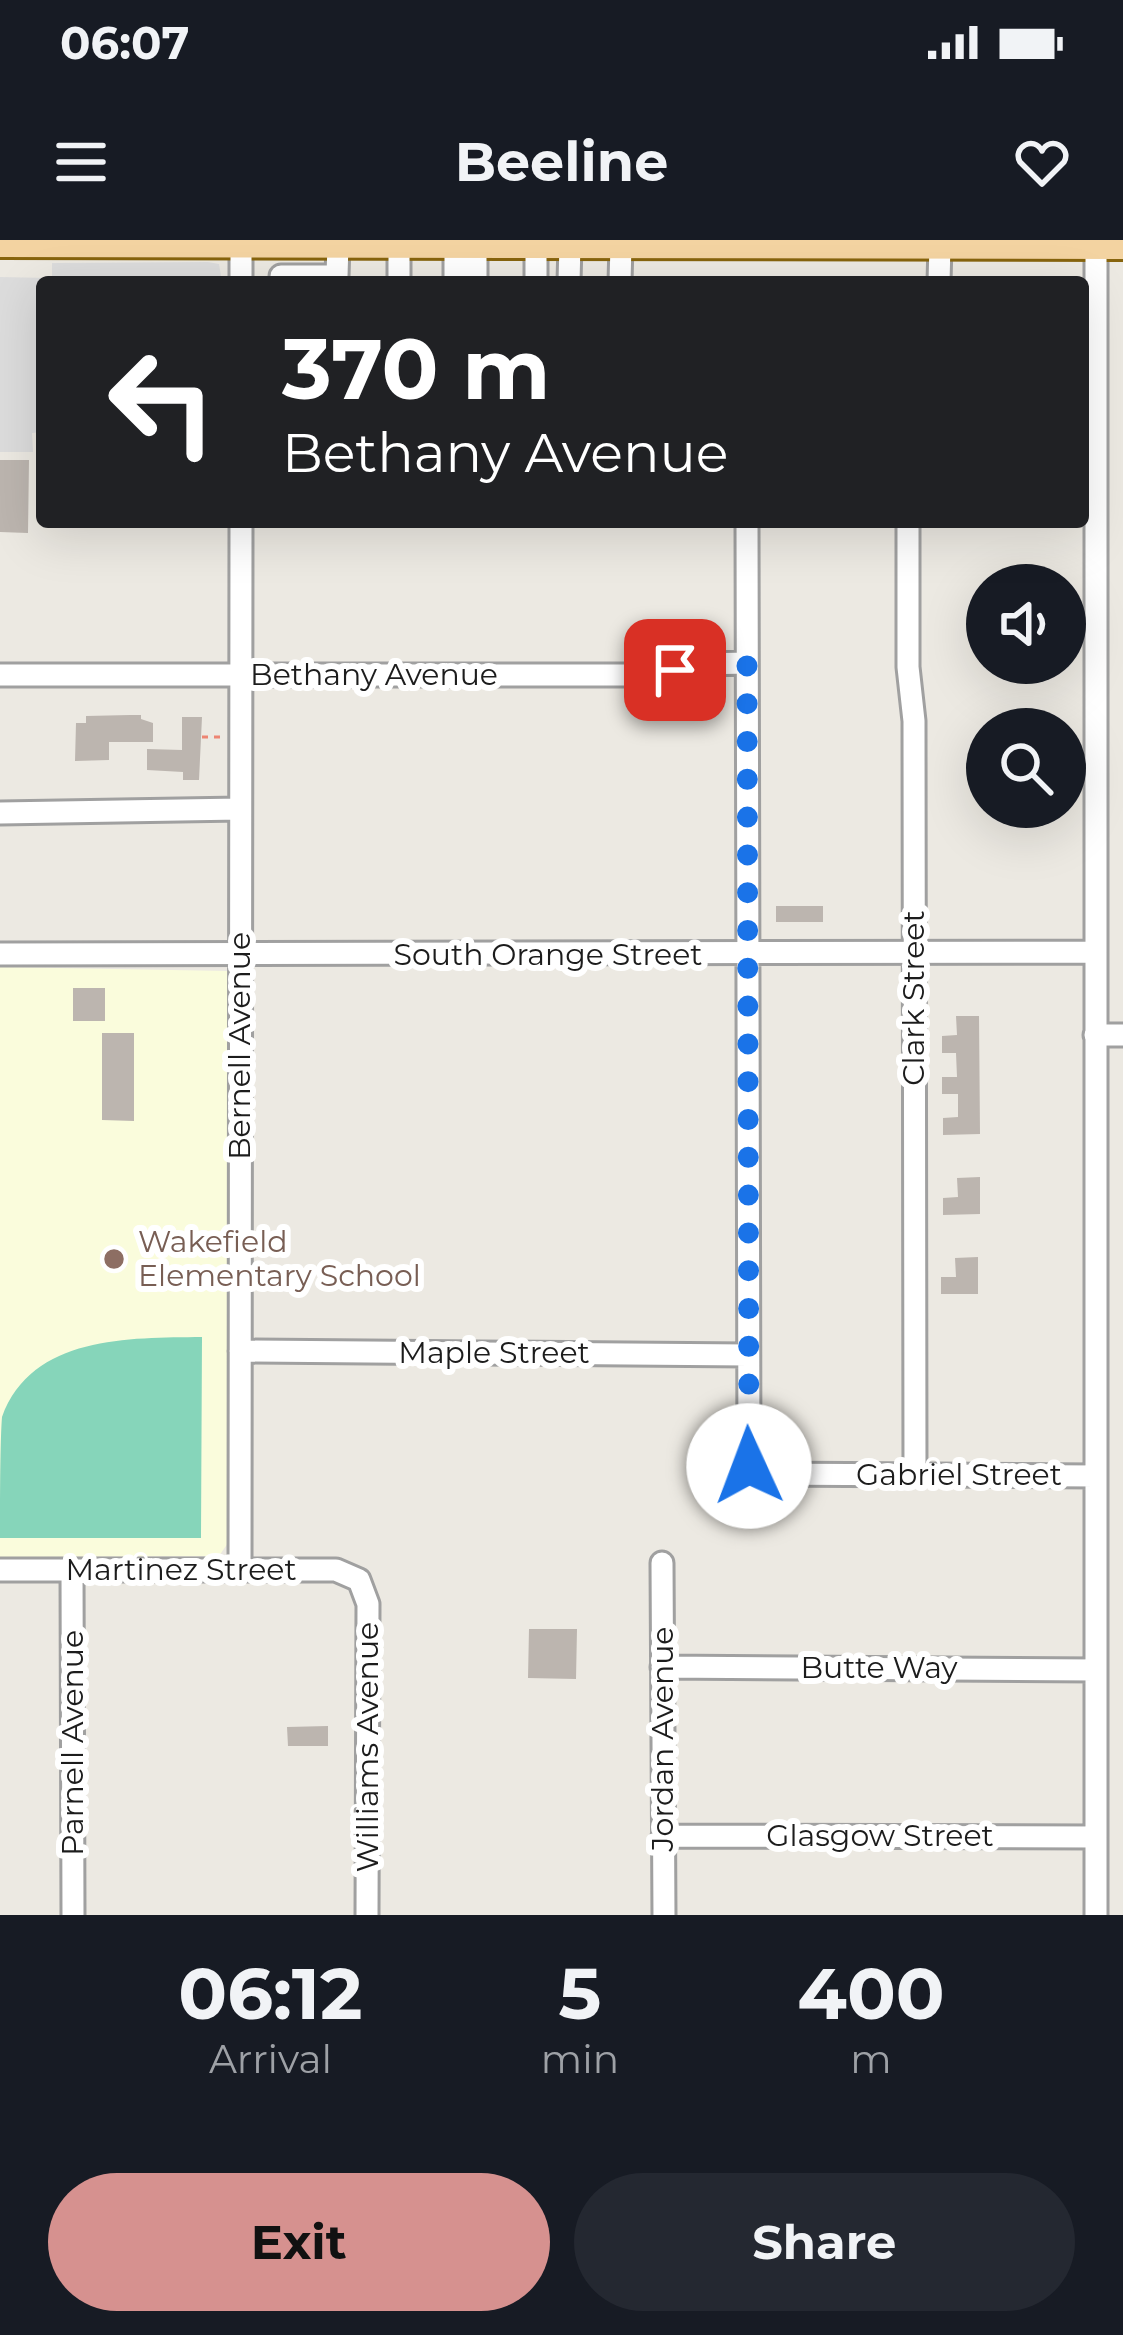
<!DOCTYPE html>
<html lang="en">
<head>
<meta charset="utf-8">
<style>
	body { margin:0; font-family:Montserrat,sans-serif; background:#242831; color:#f1f3f6; height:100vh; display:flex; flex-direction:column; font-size:45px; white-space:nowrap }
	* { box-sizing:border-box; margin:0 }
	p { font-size:39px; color:#9ea1a6 }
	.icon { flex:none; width:66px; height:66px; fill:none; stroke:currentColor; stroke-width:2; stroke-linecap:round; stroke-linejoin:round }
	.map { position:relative; height:1675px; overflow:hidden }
	.sheet { display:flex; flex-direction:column; background:#171b24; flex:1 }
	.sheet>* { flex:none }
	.top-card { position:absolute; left:36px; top:36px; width:1053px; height:252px; border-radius:12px; box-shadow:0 12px 48px #0002; background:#202124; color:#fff; overflow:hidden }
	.controls { position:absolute; left:966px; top:324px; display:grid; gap:24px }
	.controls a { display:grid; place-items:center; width:120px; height:120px; border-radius:50%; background:#171b24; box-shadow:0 12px 48px #0002; font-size:60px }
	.pin { position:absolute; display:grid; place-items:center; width:102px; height:102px; color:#fff; margin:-51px; border-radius:24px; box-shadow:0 6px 18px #0006 }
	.me { position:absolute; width:132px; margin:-66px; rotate:358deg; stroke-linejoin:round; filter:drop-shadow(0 0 9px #0008) }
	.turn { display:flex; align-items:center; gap:42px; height:252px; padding:0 48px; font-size:54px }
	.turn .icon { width:156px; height:156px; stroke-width:2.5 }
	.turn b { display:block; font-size:84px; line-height:102px }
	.eta { display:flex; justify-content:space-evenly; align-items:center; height:204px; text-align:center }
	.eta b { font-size:72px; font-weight:700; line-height:84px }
	.action { display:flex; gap:24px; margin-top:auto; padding:24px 48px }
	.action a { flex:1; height:138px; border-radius:72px; background:#d6918f; color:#111; font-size:48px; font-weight:700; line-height:138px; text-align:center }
	.action a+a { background:#242831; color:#f1f3f6 }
	.status { display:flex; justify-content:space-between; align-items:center; height:84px; padding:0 60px; background:#171b24; direction:ltr }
	.status svg { height:33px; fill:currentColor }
	header { display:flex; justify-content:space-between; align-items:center; height:156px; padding:0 48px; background:#171b24; font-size:54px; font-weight:700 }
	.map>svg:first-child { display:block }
	.education { fill:#fafcdc }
	.pitch { fill:#86d5ba }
	.parking { fill:#dcdcdc }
	.building { fill:#bcb5af }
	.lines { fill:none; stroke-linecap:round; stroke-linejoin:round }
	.minor-casing { stroke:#a0a0a0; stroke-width:27 }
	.major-casing { stroke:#87640d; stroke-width:30 }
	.path { stroke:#ed8573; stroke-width:3; stroke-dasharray:6 6; stroke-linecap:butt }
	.minor { stroke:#fff; stroke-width:21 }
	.major { stroke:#f3d3a1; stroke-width:24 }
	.route { stroke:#1a73e8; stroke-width:21; stroke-dasharray:0 37.8 }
	.education-dot { fill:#8d6e63; stroke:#fff; stroke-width:4.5 }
	.labels { text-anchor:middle; stroke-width:12; stroke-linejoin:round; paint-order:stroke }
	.street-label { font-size:30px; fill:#1c1c1c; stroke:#fff }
	.education-label { font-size:30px; fill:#785e54; stroke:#fff; text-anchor:start }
</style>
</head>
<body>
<div class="status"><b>06:07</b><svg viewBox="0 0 49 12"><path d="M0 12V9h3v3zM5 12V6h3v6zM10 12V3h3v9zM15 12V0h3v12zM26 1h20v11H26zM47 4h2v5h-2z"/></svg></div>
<header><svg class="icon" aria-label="menu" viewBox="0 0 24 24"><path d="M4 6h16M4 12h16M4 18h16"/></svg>Beeline<svg class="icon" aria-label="heart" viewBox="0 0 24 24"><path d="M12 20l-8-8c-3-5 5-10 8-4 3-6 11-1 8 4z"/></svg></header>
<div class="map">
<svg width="1123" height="1675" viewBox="0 0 1123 1675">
	<rect width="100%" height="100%" fill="#ece9e2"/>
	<path class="education" d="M0,727L228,731V1303L219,1316L0,1317Z"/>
	<path class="pitch" d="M202,1097L201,1298H0C0,1269 0,1201 2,1177C32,1095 129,1098 202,1097Z"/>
	<path class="parking" d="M208,22L219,24L222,42H52V23Z
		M0,37L48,38V42H42V192L32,193L33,212H0Z"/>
	<path class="building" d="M0,220H29L28,293L0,292Z
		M130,475H141V479L153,483V502H109V520L75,521L76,483H86V476Z
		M182,477H202L199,540H183V532L147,530V509L182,510Z
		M776,666H823V682H776Z
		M73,748H105V781H73Z
		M956,776H979L980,894L943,895V878L958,877V854H942V837H957L956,813H942V796L957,795Z
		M102,793H134V881L102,880Z
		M980,937V974L943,975V958L958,957L957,938Z
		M978,1017V1054H941V1037H956L955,1018Z
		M529,1389H577L576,1439L528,1438Z
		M328,1486V1506H288L287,1487Z"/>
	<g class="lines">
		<g class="minor-casing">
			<path id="minor" d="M1096,0V1675
				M455,4V42
				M536,4V42
				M241,42V5
				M281,42V36H337L338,4
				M399,42V4
				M476,42V4
				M569,42L570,4
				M620,42L621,5
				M939,42L940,5
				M747,282L749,1226L761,1234L1096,1236
				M908,282V427L914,481L915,1235
				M0,435H649L700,424L747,423
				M0,573L240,569
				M0,714L1096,712
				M1095,795H1123
				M240,1111L748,1115
				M662,1323L664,1675
				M0,1330H336L359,1340L368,1364L367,1675
				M72,1330L73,1675
				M240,1330L241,282
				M662,1427L1096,1430
				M663,1596L1096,1597"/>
		</g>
		<g class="major-casing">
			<path id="major" d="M0,5L1123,7"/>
		</g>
		<path class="path" d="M202,497H225"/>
		<use href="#minor" class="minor"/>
		<use href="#major" class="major"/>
	</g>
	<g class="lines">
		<path class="route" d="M675,430L700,424L747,423L749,1226"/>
	</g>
	<circle class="education-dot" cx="114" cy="1019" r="12"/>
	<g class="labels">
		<g class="street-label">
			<text x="374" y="445">Bethany Avenue</text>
			<text x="548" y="725">South Orange Street</text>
			<text transform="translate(914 758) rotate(-90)" y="10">Clark Street</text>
			<text transform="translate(240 806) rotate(-90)" y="10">Bernell Avenue</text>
			<text x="494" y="1123">Maple Street</text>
			<text x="959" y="1245">Gabriel Street</text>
			<text x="181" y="1340">Martinez Street</text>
			<text x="879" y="1438">Butte Way</text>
			<text transform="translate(663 1499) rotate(-90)" y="10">Jordan Avenue</text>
			<text transform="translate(73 1503) rotate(-90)" y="10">Parnell Avenue</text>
			<text transform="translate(368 1507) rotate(-90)" y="10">Williams Avenue</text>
			<text x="880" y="1606">Glasgow Street</text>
		</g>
		<g class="education-label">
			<text x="138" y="1012">Wakefield<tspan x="138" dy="34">Elementary School</tspan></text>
		</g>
	</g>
</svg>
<div class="controls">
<a><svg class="icon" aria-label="sound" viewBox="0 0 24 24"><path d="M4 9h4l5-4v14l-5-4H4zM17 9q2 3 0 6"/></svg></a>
<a><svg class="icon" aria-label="search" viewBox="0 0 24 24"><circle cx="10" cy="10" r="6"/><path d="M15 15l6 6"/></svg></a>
</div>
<div class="pin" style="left:675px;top:430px;background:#d93025"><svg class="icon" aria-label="arrive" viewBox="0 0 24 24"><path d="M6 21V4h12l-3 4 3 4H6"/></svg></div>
<svg class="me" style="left:749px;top:1226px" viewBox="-20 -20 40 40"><circle r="19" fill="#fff"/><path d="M0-13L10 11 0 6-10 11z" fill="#1a73e8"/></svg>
<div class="top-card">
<div class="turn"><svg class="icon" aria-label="left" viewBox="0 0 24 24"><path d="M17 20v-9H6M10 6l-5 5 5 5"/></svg><div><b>370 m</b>Bethany Avenue</div></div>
</div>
</div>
<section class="sheet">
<div class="eta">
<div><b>06:12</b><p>Arrival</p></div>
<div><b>5</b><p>min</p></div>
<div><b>400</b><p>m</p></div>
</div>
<div class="action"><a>Exit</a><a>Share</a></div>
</section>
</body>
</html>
